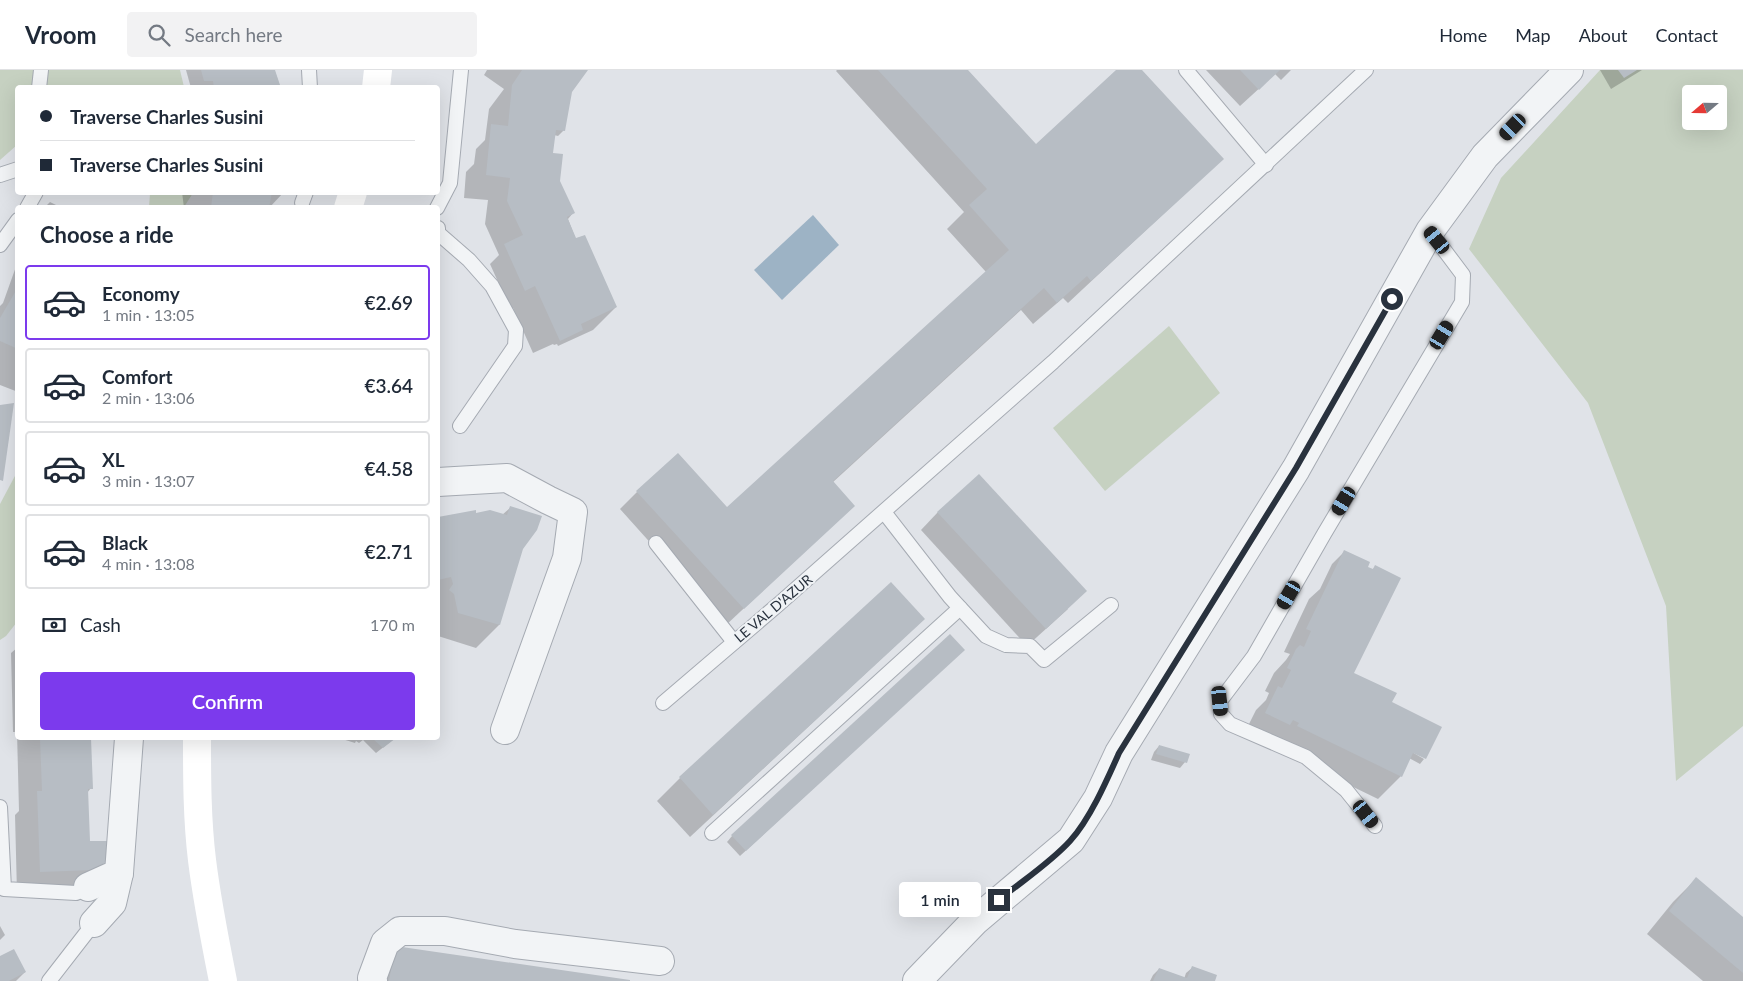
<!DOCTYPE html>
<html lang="en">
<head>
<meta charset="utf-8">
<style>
  :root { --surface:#fff; --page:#f2f2f3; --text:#1f2937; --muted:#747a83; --line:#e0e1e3; --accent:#7c3aed }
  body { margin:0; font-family:Lato,sans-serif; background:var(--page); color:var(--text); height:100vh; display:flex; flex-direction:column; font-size:19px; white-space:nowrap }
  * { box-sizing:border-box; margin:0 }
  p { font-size:16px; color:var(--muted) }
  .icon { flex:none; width:28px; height:28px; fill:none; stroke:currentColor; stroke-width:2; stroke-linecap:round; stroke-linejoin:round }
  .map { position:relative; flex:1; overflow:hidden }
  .panel { position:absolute; left:15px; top:135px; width:425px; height:535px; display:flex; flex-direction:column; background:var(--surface); border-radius:5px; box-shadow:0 5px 20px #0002 }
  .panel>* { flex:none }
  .top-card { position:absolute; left:15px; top:15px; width:425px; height:110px; border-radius:5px; box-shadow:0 5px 20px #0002; display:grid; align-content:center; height:110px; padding:0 25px; background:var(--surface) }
  .needle { width:32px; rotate:250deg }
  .buttons { position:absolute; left:1682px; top:15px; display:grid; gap:10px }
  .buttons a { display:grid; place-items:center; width:45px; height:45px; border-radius:5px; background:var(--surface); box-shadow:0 5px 20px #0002; font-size:25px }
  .end { position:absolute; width:22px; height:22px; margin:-11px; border:6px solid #29323e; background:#fff; box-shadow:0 0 0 2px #fff }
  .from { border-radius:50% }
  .bubble { position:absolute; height:35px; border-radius:5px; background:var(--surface); box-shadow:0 5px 20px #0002; font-size:16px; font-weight:600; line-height:35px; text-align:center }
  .car { position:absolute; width:15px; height:30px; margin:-15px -8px; border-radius:6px; box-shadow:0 0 4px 1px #0007; background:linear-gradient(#222 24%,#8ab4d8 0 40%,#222 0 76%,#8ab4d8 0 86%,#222 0) }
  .top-card b { display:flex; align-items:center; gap:18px; height:48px; font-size:19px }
  .top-card b+b { border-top:1px solid var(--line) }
  .top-card i { width:12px; height:12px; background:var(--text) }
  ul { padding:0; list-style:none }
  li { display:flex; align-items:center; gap:15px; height:75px; margin:0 10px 8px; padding:0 15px; border:2px solid var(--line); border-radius:5px }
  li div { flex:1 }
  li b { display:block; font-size:19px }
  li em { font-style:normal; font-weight:600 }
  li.on { border-color:var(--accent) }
  li>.icon { width:45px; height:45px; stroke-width:1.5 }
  h2 { padding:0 25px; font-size:22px; line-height:60px }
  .pay { display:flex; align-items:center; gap:12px; height:55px; padding:0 25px; font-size:19px }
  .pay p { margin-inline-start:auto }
  .button { display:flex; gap:10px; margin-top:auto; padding:10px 25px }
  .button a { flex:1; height:58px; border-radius:5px; background:var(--accent); color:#fff; font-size:20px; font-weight:600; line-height:58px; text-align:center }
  header { display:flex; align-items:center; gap:30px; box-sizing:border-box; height:70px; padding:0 25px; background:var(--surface); border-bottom:1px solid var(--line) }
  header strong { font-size:24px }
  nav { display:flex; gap:28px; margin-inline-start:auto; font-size:18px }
  .search { width:350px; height:45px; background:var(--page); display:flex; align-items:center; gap:12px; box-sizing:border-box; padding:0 18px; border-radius:5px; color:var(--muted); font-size:19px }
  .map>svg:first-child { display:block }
</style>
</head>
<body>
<header>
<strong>Vroom</strong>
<div class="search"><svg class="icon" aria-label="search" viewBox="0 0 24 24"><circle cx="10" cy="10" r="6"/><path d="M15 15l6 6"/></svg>Search here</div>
<nav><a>Home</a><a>Map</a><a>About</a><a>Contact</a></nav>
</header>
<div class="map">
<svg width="1743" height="911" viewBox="0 0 1743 911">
  <rect width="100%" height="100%" fill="#e0e3e8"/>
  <!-- green -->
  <g fill="#c6d1c1" fill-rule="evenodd">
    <path d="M0 0H180L184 17 18 18 17 49H16L17 75 0 90Z"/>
    <path d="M1600 0H1743V656L1676 711 1666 536 1588 333 1469 179 1501 108ZM1691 24H1719V51H1691Z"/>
    <path d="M150 123 193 122V123L184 137 149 138Z"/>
    <path d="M1169 256 1220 323 1105 421 1053 358Z"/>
    <path d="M17 402V552L6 566 0 570V434Z"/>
  </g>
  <!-- water -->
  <path fill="#9db3c5" d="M813 145 839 175 782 230 754 200Z"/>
  <!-- shadow -->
  <g fill="#0003">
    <path d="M186 0H274L280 18H191Z"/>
    <path d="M487 0H587L571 22 564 60 558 66 554 65 552 84 559 111 573 143 568 149 576 170 616 237 593 260 558 276 557 274 554 275 553 274 533 283 513 238 502 243 493 221 499 214 490 194 499 185 485 154 488 130 464 128 466 102 474 94 476 79 485 70 489 39 504 19 484 5Z"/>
    <path d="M837 0H967L1036 76 1118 0H1141L1222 89 1068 233 1063 228 1033 254 1021 240 832 413 853 436 725 556 620 439 637 422 727 439 986 202 947 159 964 142 836 1Z"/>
    <path d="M1206 0H1291L1281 10 1275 4 1240 36Z"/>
    <path d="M1600 0H1642L1611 19Z"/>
    <path d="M182 122H284L269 138H184Z"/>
    <path d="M50 132 62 138H44Z"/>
    <path d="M18 191V322L0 315V236L3 233Z"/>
    <path d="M510 438 522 478 499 555 476 578 438 566V450L475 445H502Z"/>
    <path d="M938 442 1068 539 1027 576 921 460Z"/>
    <path d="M1344 482 1366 497 1372 500 1375 497 1353 604 1391 632 1412 682 1424 689 1420 694 1409 688 1401 706 1378 729 1275 679 1243 666 1256 640 1266 630 1269 623 1265 621 1274 603 1286 590 1290 584 1284 582 1309 529 1320 519 1332 494Z"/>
    <path d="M891 514 924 549 690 767 657 731 680 708Z"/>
    <path d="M18 577V668H90L91 718 87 723 89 773 106 791 83 814 70 822 17 824 15 745 19 741 17 662H13L11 583Z"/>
    <path d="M957 586 740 786 727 772 732 766Z"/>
    <path d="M339 668H395L376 683 363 670 359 673 356 671 355 673Z"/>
    <path d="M1159 676 1185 692 1180 698 1151 690 1154 682Z"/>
    <path d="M1696 809 1743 849V911H1703L1647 864 1673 832Z"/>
    <path d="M0 856 5 865 0 870Z"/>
    <path d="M395 877 628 911H371Z"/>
    <path d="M0 887 25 902 16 911H0Z"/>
    <path d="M1192 898 1213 911H1150L1153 905 1159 899 1184 909 1186 903Z"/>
  </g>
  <!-- building -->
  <g fill="#b7bdc4">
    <path d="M201 0H275L281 18H214L213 11H204Z"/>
    <path d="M522 0H588L572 22 565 61 556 60 553 83 563 84 560 111 575 143 567 147 576 168 585 165 617 237 581 254 583 260 560 271 535 216 525 221 504 174 523 165 507 131 510 108 486 105 491 54 508 56 512 15Z"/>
    <path d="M878 0H968L1036 74 1116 0H1142L1224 89 1091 211 1087 206 1057 233 1044 218 833 411 855 436 744 539 636 421 678 383 727 437 1009 180 969 135 987 119Z"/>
    <path d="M1240 0H1280L1259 20Z"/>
    <path d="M1618 0H1637L1624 8Z"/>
    <path d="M213 122H272L269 138H211Z"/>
    <path d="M18 217V279L0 271V248Z"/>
    <path d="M14 333 3 411 0 410V335Z"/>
    <path d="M979 404 1087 521 1046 559 937 442Z"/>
    <path d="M510 436 542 446 537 460 523 479 500 555 458 543 454 524 449 520 453 514 451 507 438 510V456H440L438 447 476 440V443L490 440 507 445Z"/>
    <path d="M1344 480 1370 492 1368 497 1373 499 1375 495 1401 508 1354 603 1397 623 1392 632 1442 657 1426 689 1413 683 1402 707 1297 656 1299 653 1293 650 1290 655 1265 643 1278 616 1282 618 1291 600 1287 598 1296 579 1300 575 1304 577 1311 561 1306 559Z"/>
    <path d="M891 512 925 549 713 745 679 707Z"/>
    <path d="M950 564 965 580 746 781 731 765Z"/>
    <path d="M40 668H91L93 719H88L90 771H107V791L94 800 40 802 37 721H42Z"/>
    <path d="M372 668H396L383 678Z"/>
    <path d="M1159 675 1190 684 1187 693 1156 684Z"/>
    <path d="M1696 807 1743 847V903L1669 841Z"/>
    <path d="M395 876 630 910V911H389Z"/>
    <path d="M14 879 26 902 9 911H0V886Z"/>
    <path d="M1192 896 1217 905 1215 911H1153L1159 898 1187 908Z"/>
  </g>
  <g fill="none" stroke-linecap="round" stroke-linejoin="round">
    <defs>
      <g id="lane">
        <path d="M309 0 310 18"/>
        <path d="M1186 0 1266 95"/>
        <path d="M39 18 41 0"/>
        <path d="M0 105 18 99"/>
        <path d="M302 133 306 122"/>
        <path d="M27 138 36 122"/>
        <path d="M437 138 450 113 461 0"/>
        <path d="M438 158V163L469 190 492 216 516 260 515 276 460 356"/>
        <path d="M0 175 18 150"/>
        <path d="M884 442 950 527 986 566 1006 575 1030 576 1044 590 1111 535"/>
        <path d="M656 473 734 572"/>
        <path d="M663 633 780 533 1053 292 1366 0"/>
        <path d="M0 737 4 819 76 823 88 817"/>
        <path d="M1375 756 1346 720 1306 687 1230 654 1221 644 1220 631 1254 586 1324 464 1462 232 1463 205 1430 161"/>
        <path d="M712 763 960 538"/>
        <path d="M49 911 94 853"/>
      </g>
      <g id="street">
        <path d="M438 412 507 408 548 430 573 442 567 488 505 660"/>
        <path d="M88 817 119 803 129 668"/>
        <path d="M94 853 112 833 119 803"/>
        <path d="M373 911 372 908 385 873 400 861H445L515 874 660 891"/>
        <path d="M917 911 975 851 1071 770 1098 728 1119 683 1296 399 1430 161 1485 86 1569 0"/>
      </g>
    </defs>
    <!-- lane casing -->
    <use href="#lane" stroke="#a5aab2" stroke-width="16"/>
    <!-- street casing -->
    <use href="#street" stroke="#a5aab2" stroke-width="30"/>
    <!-- lane -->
    <use href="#lane" stroke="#f2f4f6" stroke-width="14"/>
    <!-- street -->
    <use href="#street" stroke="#f2f4f6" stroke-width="28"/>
    <!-- secondary -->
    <g stroke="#fff" stroke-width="28">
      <path d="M376 18 378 0"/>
      <path d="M348 138 353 122"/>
      <path d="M197 668C197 708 197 749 202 790 207 831 215 871 223 911"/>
    </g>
  </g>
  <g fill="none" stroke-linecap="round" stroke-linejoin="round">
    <!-- route -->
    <path stroke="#29323e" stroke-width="6" d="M999 830C1022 811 1050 793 1070 771 1090 749 1107 710 1119 683L1296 398 1392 229"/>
  </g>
  <g text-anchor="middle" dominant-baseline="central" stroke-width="4" stroke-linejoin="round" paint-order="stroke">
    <!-- street labels -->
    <g font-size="14" fill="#29323e" stroke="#eff2f5">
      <text transform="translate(773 538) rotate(-40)">LE VAL D'AZUR</text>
    </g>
  </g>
</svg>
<div class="buttons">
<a><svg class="needle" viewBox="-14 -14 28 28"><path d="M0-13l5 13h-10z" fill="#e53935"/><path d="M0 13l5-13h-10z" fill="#747a83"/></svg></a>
</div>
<i class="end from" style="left:1392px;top:229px"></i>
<i class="end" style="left:999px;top:830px"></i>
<div class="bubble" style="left:899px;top:812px;width:82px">1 min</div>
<i class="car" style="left:1513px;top:57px;rotate:224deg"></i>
<i class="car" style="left:1437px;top:170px;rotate:321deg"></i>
<i class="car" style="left:1442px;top:265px;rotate:31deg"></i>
<i class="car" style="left:1344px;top:431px;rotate:211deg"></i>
<i class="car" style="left:1289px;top:525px;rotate:210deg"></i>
<i class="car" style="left:1220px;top:631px;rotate:174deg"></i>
<i class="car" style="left:1366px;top:744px;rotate:142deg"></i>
<div class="top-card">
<b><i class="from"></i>Traverse Charles Susini</b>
<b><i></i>Traverse Charles Susini</b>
</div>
<section class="panel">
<h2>Choose a ride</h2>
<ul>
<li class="on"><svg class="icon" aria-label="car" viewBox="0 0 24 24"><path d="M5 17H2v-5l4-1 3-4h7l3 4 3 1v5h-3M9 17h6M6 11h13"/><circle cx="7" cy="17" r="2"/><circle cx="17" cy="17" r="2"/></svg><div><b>Economy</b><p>1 min · 13:05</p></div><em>€2.69</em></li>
<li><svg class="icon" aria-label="car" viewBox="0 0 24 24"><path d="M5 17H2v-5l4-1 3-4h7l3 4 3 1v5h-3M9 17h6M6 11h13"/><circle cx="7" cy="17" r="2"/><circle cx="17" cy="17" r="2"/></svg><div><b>Comfort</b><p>2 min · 13:06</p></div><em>€3.64</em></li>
<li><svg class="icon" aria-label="car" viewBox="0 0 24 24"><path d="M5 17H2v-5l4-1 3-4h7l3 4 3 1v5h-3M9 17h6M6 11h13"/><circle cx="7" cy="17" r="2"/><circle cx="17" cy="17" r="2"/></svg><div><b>XL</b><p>3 min · 13:07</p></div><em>€4.58</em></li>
<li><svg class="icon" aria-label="car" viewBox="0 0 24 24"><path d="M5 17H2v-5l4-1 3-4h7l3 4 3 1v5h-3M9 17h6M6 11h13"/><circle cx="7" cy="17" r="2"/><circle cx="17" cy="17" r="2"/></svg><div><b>Black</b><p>4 min · 13:08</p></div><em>€2.71</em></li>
</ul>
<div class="pay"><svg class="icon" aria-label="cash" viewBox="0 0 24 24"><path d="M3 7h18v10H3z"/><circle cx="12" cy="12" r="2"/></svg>Cash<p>170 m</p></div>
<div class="button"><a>Confirm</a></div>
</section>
</div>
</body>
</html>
